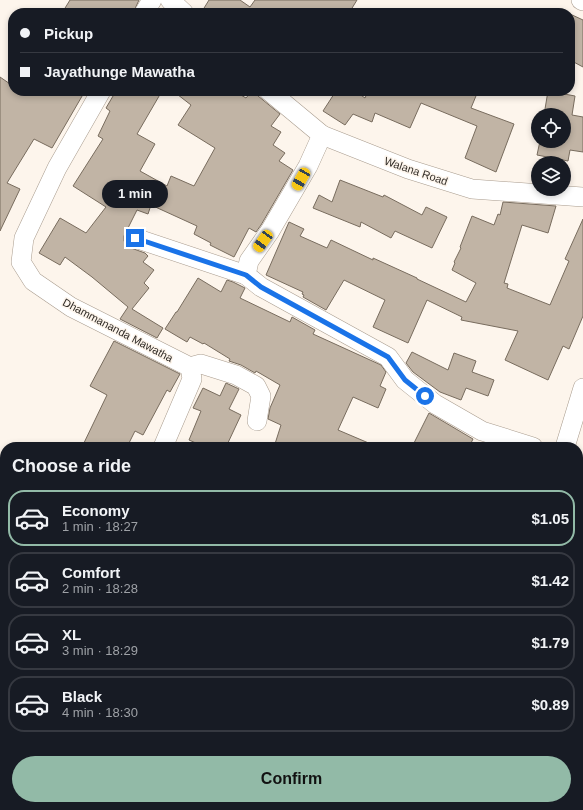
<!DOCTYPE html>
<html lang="en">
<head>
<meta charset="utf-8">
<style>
  :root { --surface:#171b24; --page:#20242c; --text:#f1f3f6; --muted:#9ea1a6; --line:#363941; --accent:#92baa7 }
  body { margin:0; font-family:Helvetica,sans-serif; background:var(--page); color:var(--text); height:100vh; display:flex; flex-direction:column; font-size:15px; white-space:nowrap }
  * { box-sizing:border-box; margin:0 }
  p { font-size:13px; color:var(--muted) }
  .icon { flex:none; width:22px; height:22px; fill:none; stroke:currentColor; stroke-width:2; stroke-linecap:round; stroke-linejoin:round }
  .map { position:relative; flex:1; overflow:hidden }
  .drawer { position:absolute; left:0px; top:442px; width:583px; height:368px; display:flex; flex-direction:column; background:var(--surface); border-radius:16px 16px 0 0; box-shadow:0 2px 6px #0003 }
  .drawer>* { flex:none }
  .banner { position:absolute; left:8px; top:8px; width:567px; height:88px; border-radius:16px; box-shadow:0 2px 6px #0003; display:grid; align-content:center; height:88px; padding:0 12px; background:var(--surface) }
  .fabs { position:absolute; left:531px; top:108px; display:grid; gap:8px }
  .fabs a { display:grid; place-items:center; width:40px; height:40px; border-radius:50%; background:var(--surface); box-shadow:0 2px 6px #0003; font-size:20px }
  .end { position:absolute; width:18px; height:18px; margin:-9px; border:5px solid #1a73e8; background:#fff; box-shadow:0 0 0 2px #fff }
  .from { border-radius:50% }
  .bubble { position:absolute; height:28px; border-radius:14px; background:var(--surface); box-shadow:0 2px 6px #0003; font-size:13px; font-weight:800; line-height:28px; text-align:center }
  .car { position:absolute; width:12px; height:24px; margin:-12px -6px; border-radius:5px; box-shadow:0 0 3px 1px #0007; background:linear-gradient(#f5c518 24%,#345 0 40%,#f5c518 0 76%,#345 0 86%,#f5c518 0) }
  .banner b { display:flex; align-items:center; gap:14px; height:38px; font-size:15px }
  .banner b+b { border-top:1px solid var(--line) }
  .banner i { width:10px; height:10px; background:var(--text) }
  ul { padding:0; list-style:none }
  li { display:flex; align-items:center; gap:12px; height:56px; margin:0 8px 6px; padding:0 4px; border:2px solid var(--line); border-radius:16px }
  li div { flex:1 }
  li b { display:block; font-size:15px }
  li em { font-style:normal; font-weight:800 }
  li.current { border-color:var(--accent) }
  li>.icon { width:36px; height:36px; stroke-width:1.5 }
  h2 { padding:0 12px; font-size:18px; line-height:48px }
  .button { display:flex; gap:8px; margin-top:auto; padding:8px 12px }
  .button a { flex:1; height:46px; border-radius:24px; background:var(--accent); color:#111; font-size:16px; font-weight:800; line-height:46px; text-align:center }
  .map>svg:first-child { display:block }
</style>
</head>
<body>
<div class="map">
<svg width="583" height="810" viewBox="0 0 583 810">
  <defs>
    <pattern id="forest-firs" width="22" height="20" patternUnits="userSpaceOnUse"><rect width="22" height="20" fill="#aedcbe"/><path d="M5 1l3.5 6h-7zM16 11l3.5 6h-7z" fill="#96bda3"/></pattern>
  </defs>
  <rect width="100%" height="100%" fill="#fdf5ec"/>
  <!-- forest -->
  <g fill="url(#forest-firs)">
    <path d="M0 547 5 549V583L0 594Z"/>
    <path d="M0 660 5 663V695L0 706Z"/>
  </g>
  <!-- building -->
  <g fill="#c1b4a5" stroke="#786c5e">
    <path d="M70 0H139L133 13H62Z"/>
    <path d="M209 0H240L250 7 255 0H357L349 13H201Z"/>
    <path d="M570 14 583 20V67L570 60Z"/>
    <path d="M0 77 13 86V91H85L52 148 34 139 7 183 20 189 0 231Z"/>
    <path d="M116 91H162L137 134 155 144 140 171 167 186 171 176 194 186 215 148 178 125 191 105 173 91H234L246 98 252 91 280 114 271 126 281 132 273 145 285 153 279 161 293 170 261 225 256 232 249 228 234 257 210 245 211 243 194 234 197 226 151 205 148 214 137 210 124 236V241L127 245 131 248 145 253 148 256 143 262 154 270 144 283 149 288 132 309 163 328 157 338 120 319 128 307 92 277 65 257 60 265 39 253 60 218 86 233 106 207 73 186 103 139 98 136 110 111 106 108Z"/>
    <path d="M336 91H355L365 98 368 91H478L471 108 514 124 496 172 465 158 477 126 421 103 410 128 375 113 372 122 353 114 345 125 323 111Z"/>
    <path d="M548 91 575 96 572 115 583 117V152L570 150 568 161 537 155 540 141H564V115H544Z"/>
    <path d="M340 180 383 197 384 195 422 215 426 207 447 217 432 248 395 231 391 238 361 222 360 227 313 208 319 195 332 202Z"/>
    <path d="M503 202 556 206 548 233 522 225 504 283 508 284 507 288 550 305 569 261 565 259 583 219V316L569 349 563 346 548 380 505 360 518 331 461 320 462 317 427 300 408 343 373 327 385 300 344 280 326 310 303 297 304 295 302 294 303 292 266 275 289 222 304 229 300 236 327 248 331 240 373 260V258L417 278V279L466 302 476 283 452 270 455 263 454 262 461 248 460 247 472 216 494 225 498 214 500 215Z"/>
    <path d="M198 278 221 292 227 280 233 282 245 288 240 298 290 322 292 317 315 330 313 334 381 365 386 372 380 386 386 389 378 408 353 397 338 430 378 447H274L281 425 268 419 270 408 280 385 256 371 255 373 241 365 229 361 230 359 204 343 203 344 190 337 187 342 165 329 176 312H177Z"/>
    <path d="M114 341 180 374 170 392 167 390 143 435 135 431 127 447H82L107 395 90 386Z"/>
    <path d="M412 352 448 370 454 353 476 361 472 372 494 380 488 396 466 388 461 400 440 392 413 372 406 363Z"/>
    <path d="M226 383 239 389 229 409 241 415 226 447H205L189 440 201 411 193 408 203 388 220 396Z"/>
    <path d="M429 413 473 439 469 447H412Z"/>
  </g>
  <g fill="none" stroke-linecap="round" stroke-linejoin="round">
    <defs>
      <g id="street">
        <path d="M170 0 184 13"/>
        <path d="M581 0 583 1"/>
        <path d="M144 13 152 0"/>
        <path d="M101 91 57 168 24 238 21 262 33 281 71 307 190 367 192 379 163 447"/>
        <path d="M269 91 322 135 408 169 472 189 583 197"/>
        <path d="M322 135 308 166 270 231 249 261 246 275 261 287 388 357 405 380 435 404 482 431 533 447"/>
        <path d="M135 238 246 275"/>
        <path d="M190 367 201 364 236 375 256 386 261 396 257 421"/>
        <path d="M565 447 583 388"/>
        <path d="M0 535 5 537"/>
        <path d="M440 810 443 805"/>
      </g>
    </defs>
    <!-- street casing -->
    <use href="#street" stroke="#a99c8e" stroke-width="20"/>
    <!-- street -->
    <use href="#street" stroke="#fff" stroke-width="19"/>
  </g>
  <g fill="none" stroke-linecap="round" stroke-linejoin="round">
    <!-- route -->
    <path stroke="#1a73e8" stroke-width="5" d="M135 238 246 275 261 287 388 357 405 380 425 396"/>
  </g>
  <g text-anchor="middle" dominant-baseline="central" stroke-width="3" stroke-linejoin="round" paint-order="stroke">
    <!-- street labels -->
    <g font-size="11" fill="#2f2a25" stroke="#fdf5ec">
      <text transform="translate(416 171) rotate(19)">Walana Road</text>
      <text transform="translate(118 330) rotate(28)">Dhammananda Mawatha</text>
    </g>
  </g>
</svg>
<div class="fabs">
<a><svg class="icon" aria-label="locate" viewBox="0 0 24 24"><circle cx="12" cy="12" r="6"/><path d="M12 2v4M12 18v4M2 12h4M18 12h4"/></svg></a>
<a><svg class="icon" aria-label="layers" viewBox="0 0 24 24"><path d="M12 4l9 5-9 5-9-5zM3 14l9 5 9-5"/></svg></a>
</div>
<i class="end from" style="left:425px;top:396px"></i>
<i class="end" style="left:135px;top:238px"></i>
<div class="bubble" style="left:102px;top:180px;width:66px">1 min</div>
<i class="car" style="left:301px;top:179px;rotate:210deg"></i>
<i class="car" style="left:263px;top:241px;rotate:216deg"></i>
<div class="banner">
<b><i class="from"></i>Pickup</b>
<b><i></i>Jayathunge Mawatha</b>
</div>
<section class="drawer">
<h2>Choose a ride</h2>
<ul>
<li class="current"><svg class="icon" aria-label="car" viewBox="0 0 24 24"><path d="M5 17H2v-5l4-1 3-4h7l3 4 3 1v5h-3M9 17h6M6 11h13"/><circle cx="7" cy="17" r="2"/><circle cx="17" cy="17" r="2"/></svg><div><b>Economy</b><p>1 min · 18:27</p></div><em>$1.05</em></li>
<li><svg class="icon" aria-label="car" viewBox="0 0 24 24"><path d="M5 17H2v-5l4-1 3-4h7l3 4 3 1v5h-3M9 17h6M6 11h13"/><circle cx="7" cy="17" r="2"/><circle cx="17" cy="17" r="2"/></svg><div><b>Comfort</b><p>2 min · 18:28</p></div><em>$1.42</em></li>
<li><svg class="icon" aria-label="car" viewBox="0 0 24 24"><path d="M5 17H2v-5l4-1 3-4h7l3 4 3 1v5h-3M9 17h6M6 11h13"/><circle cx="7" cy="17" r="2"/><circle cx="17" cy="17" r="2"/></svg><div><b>XL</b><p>3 min · 18:29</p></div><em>$1.79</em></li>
<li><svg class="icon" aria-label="car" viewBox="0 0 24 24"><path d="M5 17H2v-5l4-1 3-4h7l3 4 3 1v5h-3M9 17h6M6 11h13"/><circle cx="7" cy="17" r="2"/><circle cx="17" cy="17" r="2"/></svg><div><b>Black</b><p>4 min · 18:30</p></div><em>$0.89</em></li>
</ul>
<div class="button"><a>Confirm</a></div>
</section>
</div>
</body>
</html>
